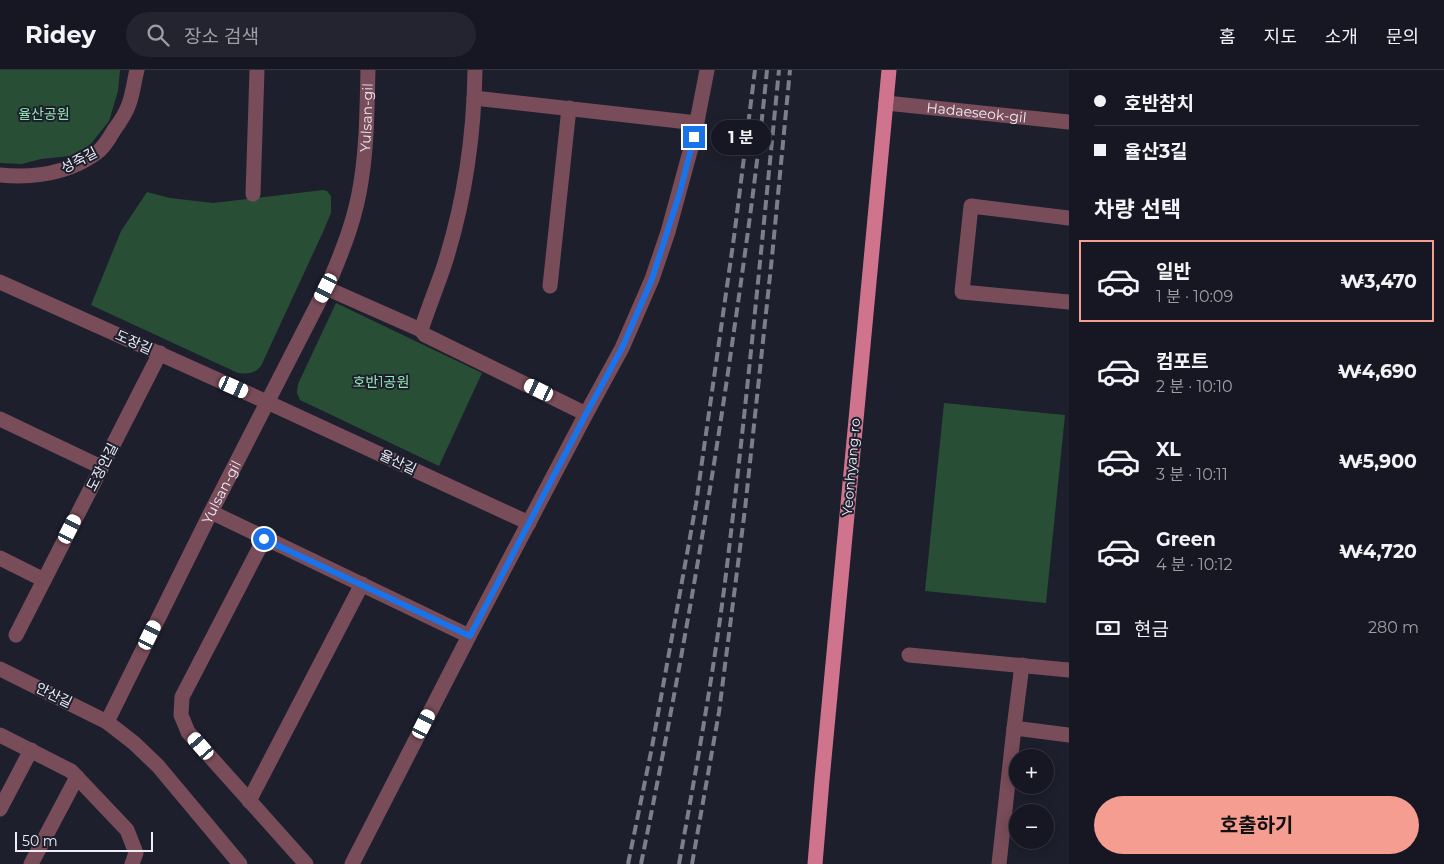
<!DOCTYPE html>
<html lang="ko">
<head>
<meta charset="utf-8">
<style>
  :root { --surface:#161722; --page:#23242f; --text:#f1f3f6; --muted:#9e9fa5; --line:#353640; --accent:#f59d90 }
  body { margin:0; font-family:Montserrat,"Noto Sans KR",sans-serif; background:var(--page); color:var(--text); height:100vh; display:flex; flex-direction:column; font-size:19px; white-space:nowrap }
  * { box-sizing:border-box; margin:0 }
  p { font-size:16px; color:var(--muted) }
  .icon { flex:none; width:28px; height:28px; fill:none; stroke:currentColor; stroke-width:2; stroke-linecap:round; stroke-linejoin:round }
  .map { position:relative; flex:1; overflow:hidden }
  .sheet { display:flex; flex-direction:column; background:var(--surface); width:375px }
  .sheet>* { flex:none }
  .hud { display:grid; align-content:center; height:110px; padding:0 25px; background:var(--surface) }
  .buttons { position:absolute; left:1009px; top:679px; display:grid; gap:10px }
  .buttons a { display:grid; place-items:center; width:45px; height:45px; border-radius:50%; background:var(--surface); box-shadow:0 2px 12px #0003,0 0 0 1px var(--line); font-size:25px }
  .scale { position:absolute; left:15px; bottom:12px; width:138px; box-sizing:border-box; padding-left:5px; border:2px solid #ecedf7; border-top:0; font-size:14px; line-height:18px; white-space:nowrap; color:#ecedf7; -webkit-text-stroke:4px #1d1f2d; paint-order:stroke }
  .end { position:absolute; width:22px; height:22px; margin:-11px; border:6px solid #1a73e8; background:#fff; box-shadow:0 0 0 2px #fff }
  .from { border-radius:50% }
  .bubble { position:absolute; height:35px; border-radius:18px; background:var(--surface); box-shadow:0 2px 12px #0003,0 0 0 1px var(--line); font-size:16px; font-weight:700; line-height:35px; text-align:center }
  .car { position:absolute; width:15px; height:30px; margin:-15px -8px; border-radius:6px; box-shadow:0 0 4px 1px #0007; background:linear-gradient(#fff 24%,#345 0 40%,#fff 0 76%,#345 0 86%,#fff 0) }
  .hud b { display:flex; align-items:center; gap:18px; height:48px; font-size:19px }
  .hud b+b { border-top:1px solid var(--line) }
  .hud i { width:12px; height:12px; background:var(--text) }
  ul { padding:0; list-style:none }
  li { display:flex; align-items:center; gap:15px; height:82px; margin:0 10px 8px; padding:0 15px; border:2px solid transparent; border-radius:0px }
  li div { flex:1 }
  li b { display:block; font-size:19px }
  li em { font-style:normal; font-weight:700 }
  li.on { border-color:var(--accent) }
  li>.icon { width:45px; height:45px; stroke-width:1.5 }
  h2 { padding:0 25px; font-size:22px; line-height:60px }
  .pay { display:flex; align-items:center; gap:12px; height:55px; padding:0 25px; font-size:19px }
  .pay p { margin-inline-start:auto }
  .button { display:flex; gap:10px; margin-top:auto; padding:10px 25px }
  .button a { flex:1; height:58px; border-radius:30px; background:var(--accent); color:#111; font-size:20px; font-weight:700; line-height:58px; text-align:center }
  header { display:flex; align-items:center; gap:30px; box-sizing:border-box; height:70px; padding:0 25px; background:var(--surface); border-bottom:1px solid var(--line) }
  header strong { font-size:24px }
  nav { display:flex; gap:28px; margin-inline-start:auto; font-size:18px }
  .search { width:350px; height:45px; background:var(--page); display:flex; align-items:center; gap:12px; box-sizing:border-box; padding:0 18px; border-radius:28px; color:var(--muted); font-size:19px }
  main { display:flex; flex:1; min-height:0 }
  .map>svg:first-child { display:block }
</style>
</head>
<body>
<header>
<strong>Ridey</strong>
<div class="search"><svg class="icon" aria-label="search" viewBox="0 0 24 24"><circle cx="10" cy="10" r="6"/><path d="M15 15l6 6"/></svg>장소 검색</div>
<nav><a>홈</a><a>지도</a><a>소개</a><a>문의</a></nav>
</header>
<main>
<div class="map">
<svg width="1069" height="794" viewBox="0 0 1069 794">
  <rect width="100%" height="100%" fill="#1d1f2d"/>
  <!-- green -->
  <g fill="#284e36">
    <path d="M0 0H120L118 21 109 51 90 75 70 86 41 89 22 94 0 93Z"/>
    <path d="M323 120 327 121 331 126V143L323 162 261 296C254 304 248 304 238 303L91 235 121 161 147 122 170 128 213 133Z"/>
    <path d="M336 233 482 303 439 396 300 330 297 323 298 314Z"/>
    <path d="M944 333 1065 345 1046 533 925 521Z"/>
  </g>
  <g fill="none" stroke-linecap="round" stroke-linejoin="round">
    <!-- minor -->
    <g stroke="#784c58" stroke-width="15">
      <path d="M475 0C474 67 464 135 443 199 436 219 428 239 421 260L425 265 586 344"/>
      <path d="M474 28 697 53"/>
      <path id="s1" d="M886 33 1069 52"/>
      <path d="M0 105C33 108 67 104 95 84 103 79 109 69 114 60 120 52 126 43 129 34 133 23 134 11 137 0"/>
      <path d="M253 124 257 0"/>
      <path d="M1069 148 971 136 962 222 1069 232"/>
      <path d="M0 212 267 332 529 453"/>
      <path d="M550 216 569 38"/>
      <path d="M326 218 421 260"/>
      <path d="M0 349 101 397"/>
      <path d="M211 442 469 566"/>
      <path d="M264 469 182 627 181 645 188 662 306 794"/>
      <path d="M0 488 44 510"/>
      <path d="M16 565 160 283"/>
      <path d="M909 585 1069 600"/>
      <path d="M0 599 107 652"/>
      <path d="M1014 658 1069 665"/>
      <path d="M0 665 71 701 127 760 136 783 132 794"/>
      <path d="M249 731 362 514"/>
      <path d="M0 739 31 680"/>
      <path d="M31 794 77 707"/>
      <path id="s2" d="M240 794 158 696 134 673 107 652 211 442 331 208C344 177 356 146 361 112 367 75 367 37 368 0"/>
      <path d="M352 794 469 566 586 344 622 278 652 209 668 162 694 67 707 0"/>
      <path d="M999 794 1014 658 1022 595"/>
    </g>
    <!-- major -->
    <path stroke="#d0748e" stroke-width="15" d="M815 794 822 710 889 0"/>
    <!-- rail -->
    <g stroke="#7c7e8a" stroke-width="4" stroke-dasharray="10 5" stroke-linecap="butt">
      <path d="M628 794 652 677 696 434 734 167 755 0"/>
      <path d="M641 794C674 633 703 471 727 309 742 206 757 103 767 0"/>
      <path d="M679 794C696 700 713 606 725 512 746 342 762 171 779 0"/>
      <path d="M692 794 719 642 745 439 772 187 790 0"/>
    </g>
  </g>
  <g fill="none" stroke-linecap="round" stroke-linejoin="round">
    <!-- route -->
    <path stroke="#1a73e8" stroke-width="6" d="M264 469 470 566 586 344 622 278 652 209 680 122 694 67"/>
  </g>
  <g text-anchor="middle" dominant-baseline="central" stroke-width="4" stroke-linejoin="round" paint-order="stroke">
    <!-- street labels -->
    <g font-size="14" fill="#ecedf7" stroke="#1d1f2d">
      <text stroke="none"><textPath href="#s1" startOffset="91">Hadaeseok-gil</textPath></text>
      <text stroke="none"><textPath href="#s2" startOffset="858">Yulsan-gil</textPath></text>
      <text transform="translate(79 90) rotate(-28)">성죽길</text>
      <text transform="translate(134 272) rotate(24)">도장길</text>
      <text transform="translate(398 392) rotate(25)">율산길</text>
      <text transform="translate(102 397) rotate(-63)">도장안길</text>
      <text transform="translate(851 397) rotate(-85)">Yeonhyang-ro</text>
      <text stroke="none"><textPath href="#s2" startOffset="452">Yulsan-gil</textPath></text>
      <text transform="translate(54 625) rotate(26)">안산길</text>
    </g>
    <!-- park labels -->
    <g font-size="14" fill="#93e4af" stroke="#1d1f2d">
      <text x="44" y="44">율산공원</text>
      <text x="381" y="312">호반1공원</text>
    </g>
  </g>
</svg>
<div class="buttons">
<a>+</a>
<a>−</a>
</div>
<div class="scale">50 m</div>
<i class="end from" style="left:264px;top:469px"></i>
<i class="end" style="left:694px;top:67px"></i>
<div class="bubble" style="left:711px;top:50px;width:60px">1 분</div>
<i class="car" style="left:326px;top:218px;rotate:207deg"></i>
<i class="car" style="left:234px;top:317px;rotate:114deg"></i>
<i class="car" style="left:539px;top:320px;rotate:296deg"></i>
<i class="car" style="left:70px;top:459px;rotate:27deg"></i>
<i class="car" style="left:150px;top:565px;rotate:26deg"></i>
<i class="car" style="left:424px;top:654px;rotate:27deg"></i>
<i class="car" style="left:201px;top:676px;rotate:319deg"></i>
</div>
<section class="sheet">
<div class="hud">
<b><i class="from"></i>호반참치</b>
<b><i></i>율산3길</b>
</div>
<h2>차량 선택</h2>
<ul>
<li class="on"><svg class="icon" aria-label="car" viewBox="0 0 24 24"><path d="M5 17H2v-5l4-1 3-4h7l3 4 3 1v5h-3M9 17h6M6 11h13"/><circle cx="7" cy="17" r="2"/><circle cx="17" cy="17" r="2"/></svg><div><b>일반</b><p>1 분 · 10:09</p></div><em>₩3,470</em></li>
<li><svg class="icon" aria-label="car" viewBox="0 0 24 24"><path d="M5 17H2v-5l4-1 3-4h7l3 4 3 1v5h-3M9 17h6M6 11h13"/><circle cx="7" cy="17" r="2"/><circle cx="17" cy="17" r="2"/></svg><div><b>컴포트</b><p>2 분 · 10:10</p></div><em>₩4,690</em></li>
<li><svg class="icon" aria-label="car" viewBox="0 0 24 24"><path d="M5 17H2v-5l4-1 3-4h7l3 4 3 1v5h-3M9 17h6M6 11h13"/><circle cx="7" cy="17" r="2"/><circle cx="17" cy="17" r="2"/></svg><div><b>XL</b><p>3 분 · 10:11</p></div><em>₩5,900</em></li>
<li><svg class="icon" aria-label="car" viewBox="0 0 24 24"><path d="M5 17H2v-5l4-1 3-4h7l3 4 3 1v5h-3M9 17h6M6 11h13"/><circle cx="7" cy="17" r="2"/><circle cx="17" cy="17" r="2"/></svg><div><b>Green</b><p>4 분 · 10:12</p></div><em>₩4,720</em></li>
</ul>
<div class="pay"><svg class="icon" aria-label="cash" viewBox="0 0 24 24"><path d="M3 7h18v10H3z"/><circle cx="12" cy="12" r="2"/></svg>현금<p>280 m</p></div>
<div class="button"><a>호출하기</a></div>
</section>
</main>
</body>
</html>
